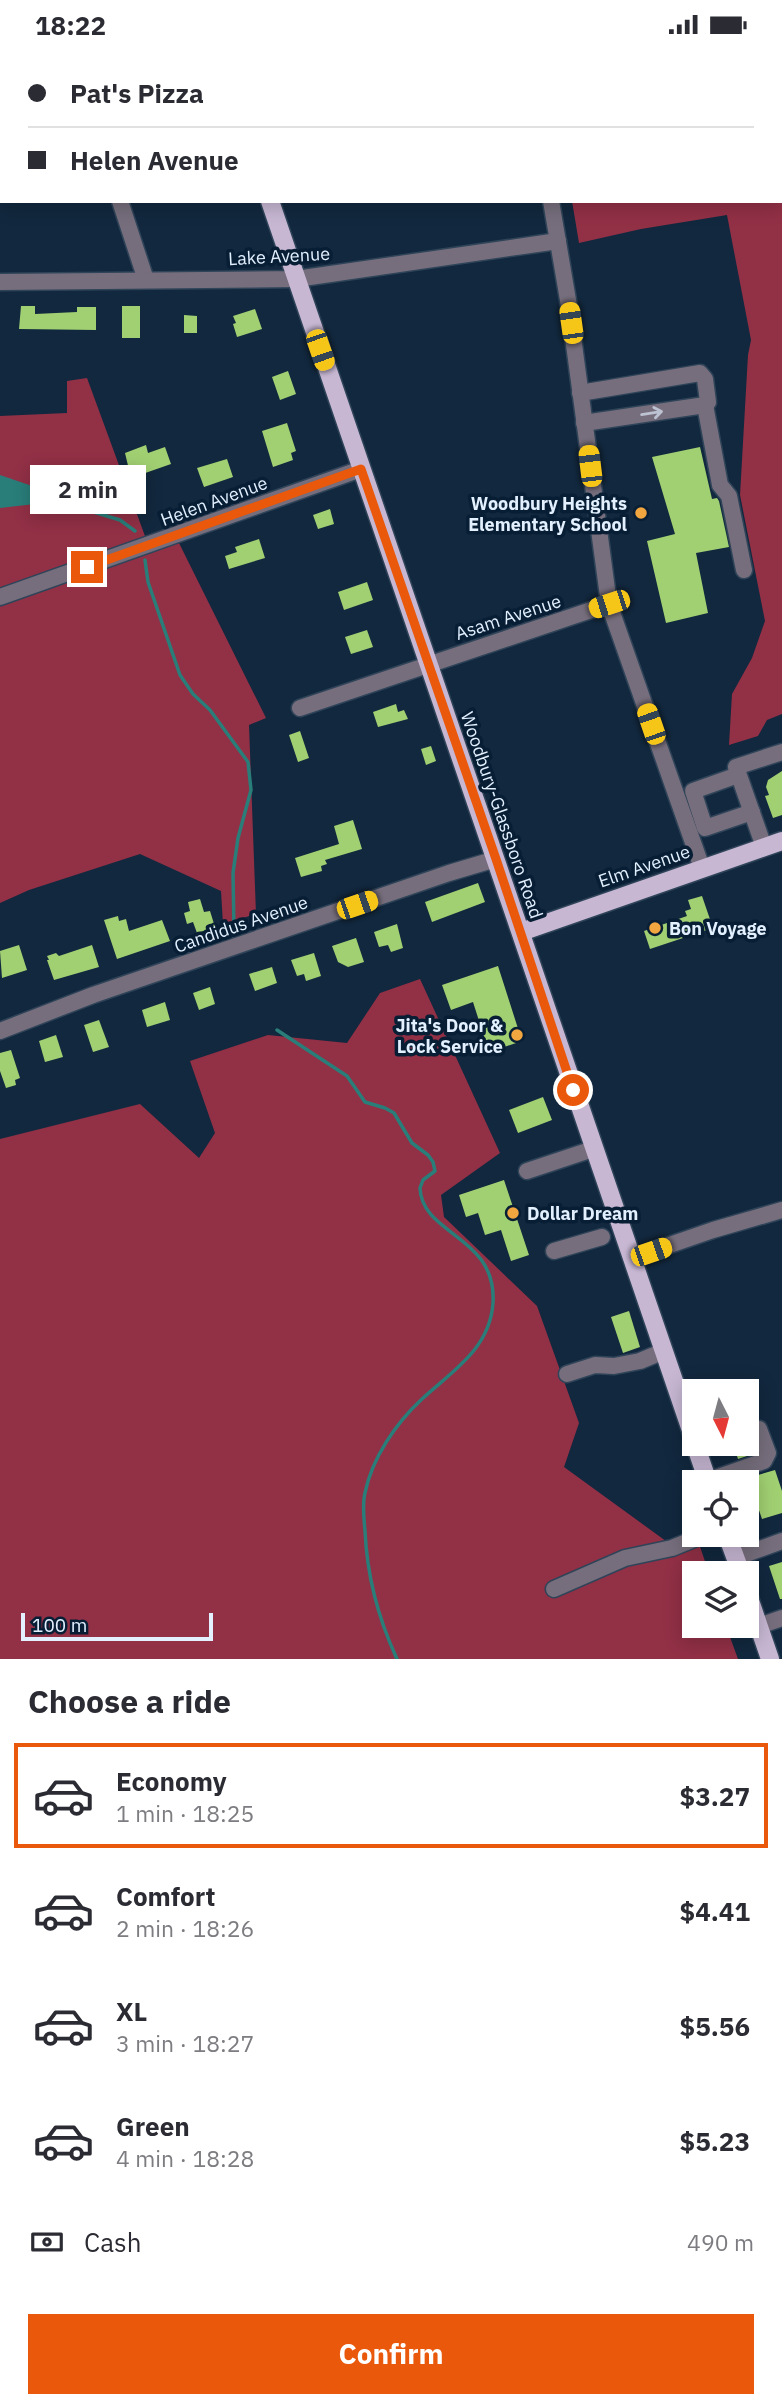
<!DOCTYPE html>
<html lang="en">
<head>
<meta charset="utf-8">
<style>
  :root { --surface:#fff; --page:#f7f7f7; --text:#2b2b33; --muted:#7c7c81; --line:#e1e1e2; --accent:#ea580c }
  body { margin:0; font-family:"IBM Plex Sans",sans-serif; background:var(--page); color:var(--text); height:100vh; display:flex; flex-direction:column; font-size:26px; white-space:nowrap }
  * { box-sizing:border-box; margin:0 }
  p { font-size:23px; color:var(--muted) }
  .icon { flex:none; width:38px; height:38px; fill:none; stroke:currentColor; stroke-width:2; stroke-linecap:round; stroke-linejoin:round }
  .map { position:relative; height:1610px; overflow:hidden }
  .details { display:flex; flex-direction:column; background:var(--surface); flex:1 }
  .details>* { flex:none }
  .banner { position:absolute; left:0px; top:0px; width:782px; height:154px; box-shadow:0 4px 18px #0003; display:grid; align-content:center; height:154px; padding:0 28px; background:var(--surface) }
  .needle { width:46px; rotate:174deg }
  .tools { position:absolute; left:682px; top:1330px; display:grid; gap:14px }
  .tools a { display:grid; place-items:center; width:77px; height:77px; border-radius:0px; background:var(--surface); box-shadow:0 4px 18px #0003; font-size:35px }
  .scale { position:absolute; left:21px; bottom:18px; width:192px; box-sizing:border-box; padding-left:7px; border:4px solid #e2f0ff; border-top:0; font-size:19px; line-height:24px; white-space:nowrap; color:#e2f0ff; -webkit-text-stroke:5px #081e34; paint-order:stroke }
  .end { position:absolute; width:32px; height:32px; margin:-16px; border:9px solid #ea580c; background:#fff; box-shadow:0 0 0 4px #fff }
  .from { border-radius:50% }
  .bubble { position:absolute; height:49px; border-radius:0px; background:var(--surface); box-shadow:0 4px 18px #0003; font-size:23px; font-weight:700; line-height:49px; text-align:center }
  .car { position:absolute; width:21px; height:42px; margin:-21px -10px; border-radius:9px; box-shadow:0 0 5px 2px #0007; background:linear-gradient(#f5c518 24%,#345 0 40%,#f5c518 0 76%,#345 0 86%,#f5c518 0) }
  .banner b { display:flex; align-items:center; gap:24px; height:66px; font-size:26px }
  .banner b+b { border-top:2px solid var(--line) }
  .banner i { width:18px; height:18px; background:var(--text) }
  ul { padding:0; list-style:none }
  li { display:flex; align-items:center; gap:21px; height:105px; margin:0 14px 10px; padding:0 14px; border:4px solid transparent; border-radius:0px }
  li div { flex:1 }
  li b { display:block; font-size:26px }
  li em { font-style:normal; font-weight:700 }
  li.active { border-color:var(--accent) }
  li>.icon { width:63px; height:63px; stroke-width:1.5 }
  h2 { padding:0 28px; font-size:32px; line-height:84px }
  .pay { display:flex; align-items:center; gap:18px; height:77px; padding:0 28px; font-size:26px }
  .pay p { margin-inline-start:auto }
  .action { display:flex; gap:14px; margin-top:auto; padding:14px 28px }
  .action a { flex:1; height:80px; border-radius:0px; background:var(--accent); color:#fff; font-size:28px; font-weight:700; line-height:80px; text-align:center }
  .status { display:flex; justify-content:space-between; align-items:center; height:49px; padding:0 35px; background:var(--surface); direction:ltr }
  .status svg { height:19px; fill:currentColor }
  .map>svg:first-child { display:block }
</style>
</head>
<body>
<div class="status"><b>18:22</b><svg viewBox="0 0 49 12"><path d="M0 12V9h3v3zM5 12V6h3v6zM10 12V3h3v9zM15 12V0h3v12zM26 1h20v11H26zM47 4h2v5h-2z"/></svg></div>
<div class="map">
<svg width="782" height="1610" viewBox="0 0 782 1610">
  <rect width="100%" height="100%" fill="#12283e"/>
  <!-- forest -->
  <g fill="#923046">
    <path d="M546 0H782V665L767 671 758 687 729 696 732 645 752 609 765 572 740 446 748 306 751 291 727 166 641 180 579 194 572 152H780V2Z"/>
    <path d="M87 329 149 498 177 490 266 669 249 676 256 865 223 875 221 842 140 805 29 841 0 854V367L67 364V332Z"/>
    <path d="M420 930 500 1104 441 1146 444 1168 537 1257 579 1374 564 1418 670 1495 696 1486 709 1524H695V1577H726L738 1610H0V1090L140 1055 199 1109 215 1084 190 1012 268 986 347 994 380 944Z"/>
  </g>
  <!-- water -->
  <path fill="#297e7a" d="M0 426 41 440 49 446V449L44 454 0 459Z"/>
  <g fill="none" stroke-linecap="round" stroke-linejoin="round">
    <!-- stream -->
    <g stroke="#297e7a" stroke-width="3.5">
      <path d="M47 449 120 471 135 482"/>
      <path d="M145 511 148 533 180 626 193 645 210 661 248 713 251 741 238 789 233 824 234 881"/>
      <path d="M277 981 347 1027 365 1053 385 1059 394 1064 412 1094 428 1106 433 1113 435 1122 423 1131 420 1139C422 1187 497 1186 493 1254 490 1300 452 1322 422 1350 396 1374 372 1409 365 1444 362 1456 364 1470 365 1482 367 1527 378 1569 397 1610"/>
    </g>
  </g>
  <!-- building -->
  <g fill="#a1d072">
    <path d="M21 257H35V265L77 263V258H96V281L19 280Z"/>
    <rect x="122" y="257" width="18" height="32"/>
    <path d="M255 260 262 280 237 288 233 275 236 274 233 267Z"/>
    <path d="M184 266 197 267V284H184Z"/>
    <path d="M288 322 296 345 280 351 272 328Z"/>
    <path d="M287 374 296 402 291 404 293 411 273 418 262 382Z"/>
    <path d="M146 396 148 404 165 398 171 415 131 429 125 404Z"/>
    <path d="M700 398 712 450 717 449 719 452 729 498 696 504 708 564 666 574 647 492 675 485 652 408Z"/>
    <path d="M227 410 233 428 204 438 197 419Z"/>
    <path d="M330 460 334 475 318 480 313 466Z"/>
    <path d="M259 490 265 509 229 520 225 507 237 503 235 498Z"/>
    <path d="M367 533 373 551 344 561 338 543Z"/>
    <path d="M367 581 373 598 351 605 345 588Z"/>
    <path d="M396 655 398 663 404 661 408 670 378 678 373 663Z"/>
    <path d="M300 682 309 709 298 713 289 686Z"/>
    <path d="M431 697 436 712 426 716 421 700Z"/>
    <path d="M782 722V766L773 769 765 747 769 746 766 738 768 731Z"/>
    <path d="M353 771 362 800 325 811 327 815 321 817 322 822 301 828 295 809 339 795 334 777Z"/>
    <path d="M478 834 485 853 432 873 425 853Z"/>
    <path d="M702 847 713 879 650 900 644 882 687 867 685 862 691 860 688 851Z"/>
    <path d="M200 850 204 863 210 862 215 878 197 884 193 873 187 875 184 864 190 862 188 853Z"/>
    <path d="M118 867 119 872 126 870 129 882 162 871 170 892 117 910 104 871Z"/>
    <path d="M397 875 403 899 391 903 388 896 379 898 374 883Z"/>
    <path d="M356 889 364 913 348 918 338 913 332 897Z"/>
    <path d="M19 896 27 921 2 929 0 902Z"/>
    <path d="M92 896 99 918 54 931 47 911H49L47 907 56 904 59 907Z"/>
    <path d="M314 904 321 927 306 932 304 925 297 927 291 911Z"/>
    <path d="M498 917 522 992 489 1003 473 953 451 961 442 936Z"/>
    <path d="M272 918 277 934 255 942 249 925Z"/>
    <path d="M210 938 215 955 199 961 193 944Z"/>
    <path d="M165 953 170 971 147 978 142 961Z"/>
    <path d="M99 971 109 998 93 1003 84 976Z"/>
    <path d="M56 986 63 1008 45 1013 39 992Z"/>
    <path d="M11 1001 20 1029 15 1031 16 1036 6 1039 0 1022V1004Z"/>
    <path d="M543 1048 552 1071 518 1084 509 1061Z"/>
    <path d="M504 1131 529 1206 511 1212 501 1181 485 1186 478 1164 466 1168 459 1146Z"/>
    <path d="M629 1262 640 1298 623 1304 611 1268Z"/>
    <path d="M733 1395H753L756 1404 738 1410Z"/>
    <path d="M775 1421 782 1442V1464L762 1470 748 1429Z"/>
    <path d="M782 1513V1550H780L769 1517Z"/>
  </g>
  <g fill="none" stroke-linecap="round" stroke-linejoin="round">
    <defs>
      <g id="minor">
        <path d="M69 0 70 2"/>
        <path d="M525 0 526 2"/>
        <path d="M459 2 464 0"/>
        <path d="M120 152 146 231"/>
        <path d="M551 152 568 251 609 555 702 819"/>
        <path d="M0 233 296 230 558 192"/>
        <path d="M580 344 700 324 705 330 708 353 705 356 584 374"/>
        <path d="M705 356 720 436 729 447 744 521"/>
        <path d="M0 548 361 420"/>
        <path d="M300 659 609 555"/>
        <path d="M738 726 693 742 705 779 752 763"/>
        <path d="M764 798 736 718 782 703"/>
        <path d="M0 982 93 946 449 824 496 810"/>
        <path d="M527 1122 593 1100"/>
        <path d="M554 1202 602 1188"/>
        <path d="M632 1209 713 1181 782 1161"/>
        <path d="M567 1325 595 1316 614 1317 640 1312 664 1302"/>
        <path d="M707 1432 764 1412 768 1404 759 1380 747 1381"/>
        <path d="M735 1509 782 1492"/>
        <path d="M554 1540 625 1509 672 1499 704 1486"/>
        <path d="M759 1577 782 1569"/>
      </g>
      <g id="major">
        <path d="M218 0 219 2"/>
        <path d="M270 152 695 1393"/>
        <path d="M521 883 782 792"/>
        <path d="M695 1395 708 1433"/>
        <path d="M727 1486 741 1524"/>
        <path d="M747 1543 770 1610"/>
      </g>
    </defs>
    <!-- minor casing -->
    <use href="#minor" stroke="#2f4459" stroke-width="19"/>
    <!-- major casing -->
    <use href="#major" stroke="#2f4459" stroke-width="21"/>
    <!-- minor -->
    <use href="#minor" stroke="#766e7c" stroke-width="16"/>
    <!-- major -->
    <use href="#major" stroke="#c7b7d3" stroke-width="18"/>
  </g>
  <!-- one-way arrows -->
  <defs><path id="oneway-shaft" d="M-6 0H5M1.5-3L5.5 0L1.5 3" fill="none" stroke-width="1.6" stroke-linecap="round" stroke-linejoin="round" transform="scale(1.75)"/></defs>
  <use stroke="#bcc2d1" href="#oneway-shaft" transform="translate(652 364) rotate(-9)"/>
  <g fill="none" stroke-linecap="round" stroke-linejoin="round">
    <!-- route -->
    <path stroke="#ea580c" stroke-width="9" d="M87 518 361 420 496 810 573 1041"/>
  </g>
  <!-- markers -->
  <g fill="#f1a640" stroke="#081e34" stroke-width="2.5">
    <circle cx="641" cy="464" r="7"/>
    <circle cx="655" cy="879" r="7"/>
    <circle cx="517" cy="986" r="7"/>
    <circle cx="513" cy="1164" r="7"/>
  </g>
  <g text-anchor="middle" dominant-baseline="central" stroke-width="7" stroke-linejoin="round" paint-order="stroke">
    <!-- street labels -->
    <g font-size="18" fill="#e2f0ff" stroke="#081e34">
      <text transform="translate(279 207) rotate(-3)">Lake Avenue</text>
      <text transform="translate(214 452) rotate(-20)">Helen Avenue</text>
      <text transform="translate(508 568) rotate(-18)">Asam Avenue</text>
      <text transform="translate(502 766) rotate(71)">Woodbury-Glassboro Road</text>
      <text transform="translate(644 817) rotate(-19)">Elm Avenue</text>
      <text transform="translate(241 875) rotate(-19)">Candidus Avenue</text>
    </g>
    <!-- poi labels -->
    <g font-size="18" font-weight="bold" fill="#e2f0ff" stroke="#081e34" text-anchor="end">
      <text x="627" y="454">Woodbury Heights<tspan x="627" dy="21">Elementary School</tspan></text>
      <text x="669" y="879" text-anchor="start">Bon Voyage</text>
      <text x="503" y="976">Jita's Door &amp;<tspan x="503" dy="21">Lock Service</tspan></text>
      <text x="527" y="1164" text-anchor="start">Dollar Dream</text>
    </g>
  </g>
</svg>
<div class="tools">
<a><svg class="needle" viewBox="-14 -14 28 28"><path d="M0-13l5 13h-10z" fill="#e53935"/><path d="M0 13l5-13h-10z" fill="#7c7c81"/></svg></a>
<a><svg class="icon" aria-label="locate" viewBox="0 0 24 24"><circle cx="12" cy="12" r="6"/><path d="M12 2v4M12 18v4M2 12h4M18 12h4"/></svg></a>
<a><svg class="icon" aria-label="layers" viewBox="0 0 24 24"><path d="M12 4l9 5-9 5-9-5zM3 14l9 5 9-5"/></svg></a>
</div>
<div class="scale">100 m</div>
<i class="end from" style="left:573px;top:1041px"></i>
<i class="end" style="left:87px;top:518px"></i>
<div class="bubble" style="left:30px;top:416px;width:116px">2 min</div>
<i class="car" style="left:571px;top:274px;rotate:352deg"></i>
<i class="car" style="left:320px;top:301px;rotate:161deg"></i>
<i class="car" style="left:590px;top:417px;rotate:353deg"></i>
<i class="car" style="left:609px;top:555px;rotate:252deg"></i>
<i class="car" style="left:651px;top:675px;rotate:341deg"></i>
<i class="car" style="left:357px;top:856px;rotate:71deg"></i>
<i class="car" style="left:651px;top:1203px;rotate:71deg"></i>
<div class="banner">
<b><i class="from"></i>Pat's Pizza</b>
<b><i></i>Helen Avenue</b>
</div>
</div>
<section class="details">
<h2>Choose a ride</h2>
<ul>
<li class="active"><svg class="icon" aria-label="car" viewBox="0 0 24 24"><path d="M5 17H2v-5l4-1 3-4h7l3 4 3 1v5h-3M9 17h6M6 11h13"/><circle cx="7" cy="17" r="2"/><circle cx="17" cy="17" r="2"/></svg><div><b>Economy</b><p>1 min · 18:25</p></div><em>$3.27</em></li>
<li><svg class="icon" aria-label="car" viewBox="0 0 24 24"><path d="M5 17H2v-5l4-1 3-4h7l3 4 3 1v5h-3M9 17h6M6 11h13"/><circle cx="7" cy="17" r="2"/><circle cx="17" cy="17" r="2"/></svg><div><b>Comfort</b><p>2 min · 18:26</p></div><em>$4.41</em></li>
<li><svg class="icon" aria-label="car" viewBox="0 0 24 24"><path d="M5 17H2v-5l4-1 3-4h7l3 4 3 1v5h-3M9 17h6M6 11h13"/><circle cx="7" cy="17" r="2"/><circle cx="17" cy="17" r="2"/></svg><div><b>XL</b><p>3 min · 18:27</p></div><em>$5.56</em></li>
<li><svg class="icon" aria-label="car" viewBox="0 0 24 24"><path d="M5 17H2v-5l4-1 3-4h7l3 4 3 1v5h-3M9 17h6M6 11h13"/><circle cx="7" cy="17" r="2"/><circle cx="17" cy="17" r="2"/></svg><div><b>Green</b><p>4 min · 18:28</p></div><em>$5.23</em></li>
</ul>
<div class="pay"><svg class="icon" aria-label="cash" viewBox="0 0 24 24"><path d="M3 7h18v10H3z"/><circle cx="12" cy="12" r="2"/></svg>Cash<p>490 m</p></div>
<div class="action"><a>Confirm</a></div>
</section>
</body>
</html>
